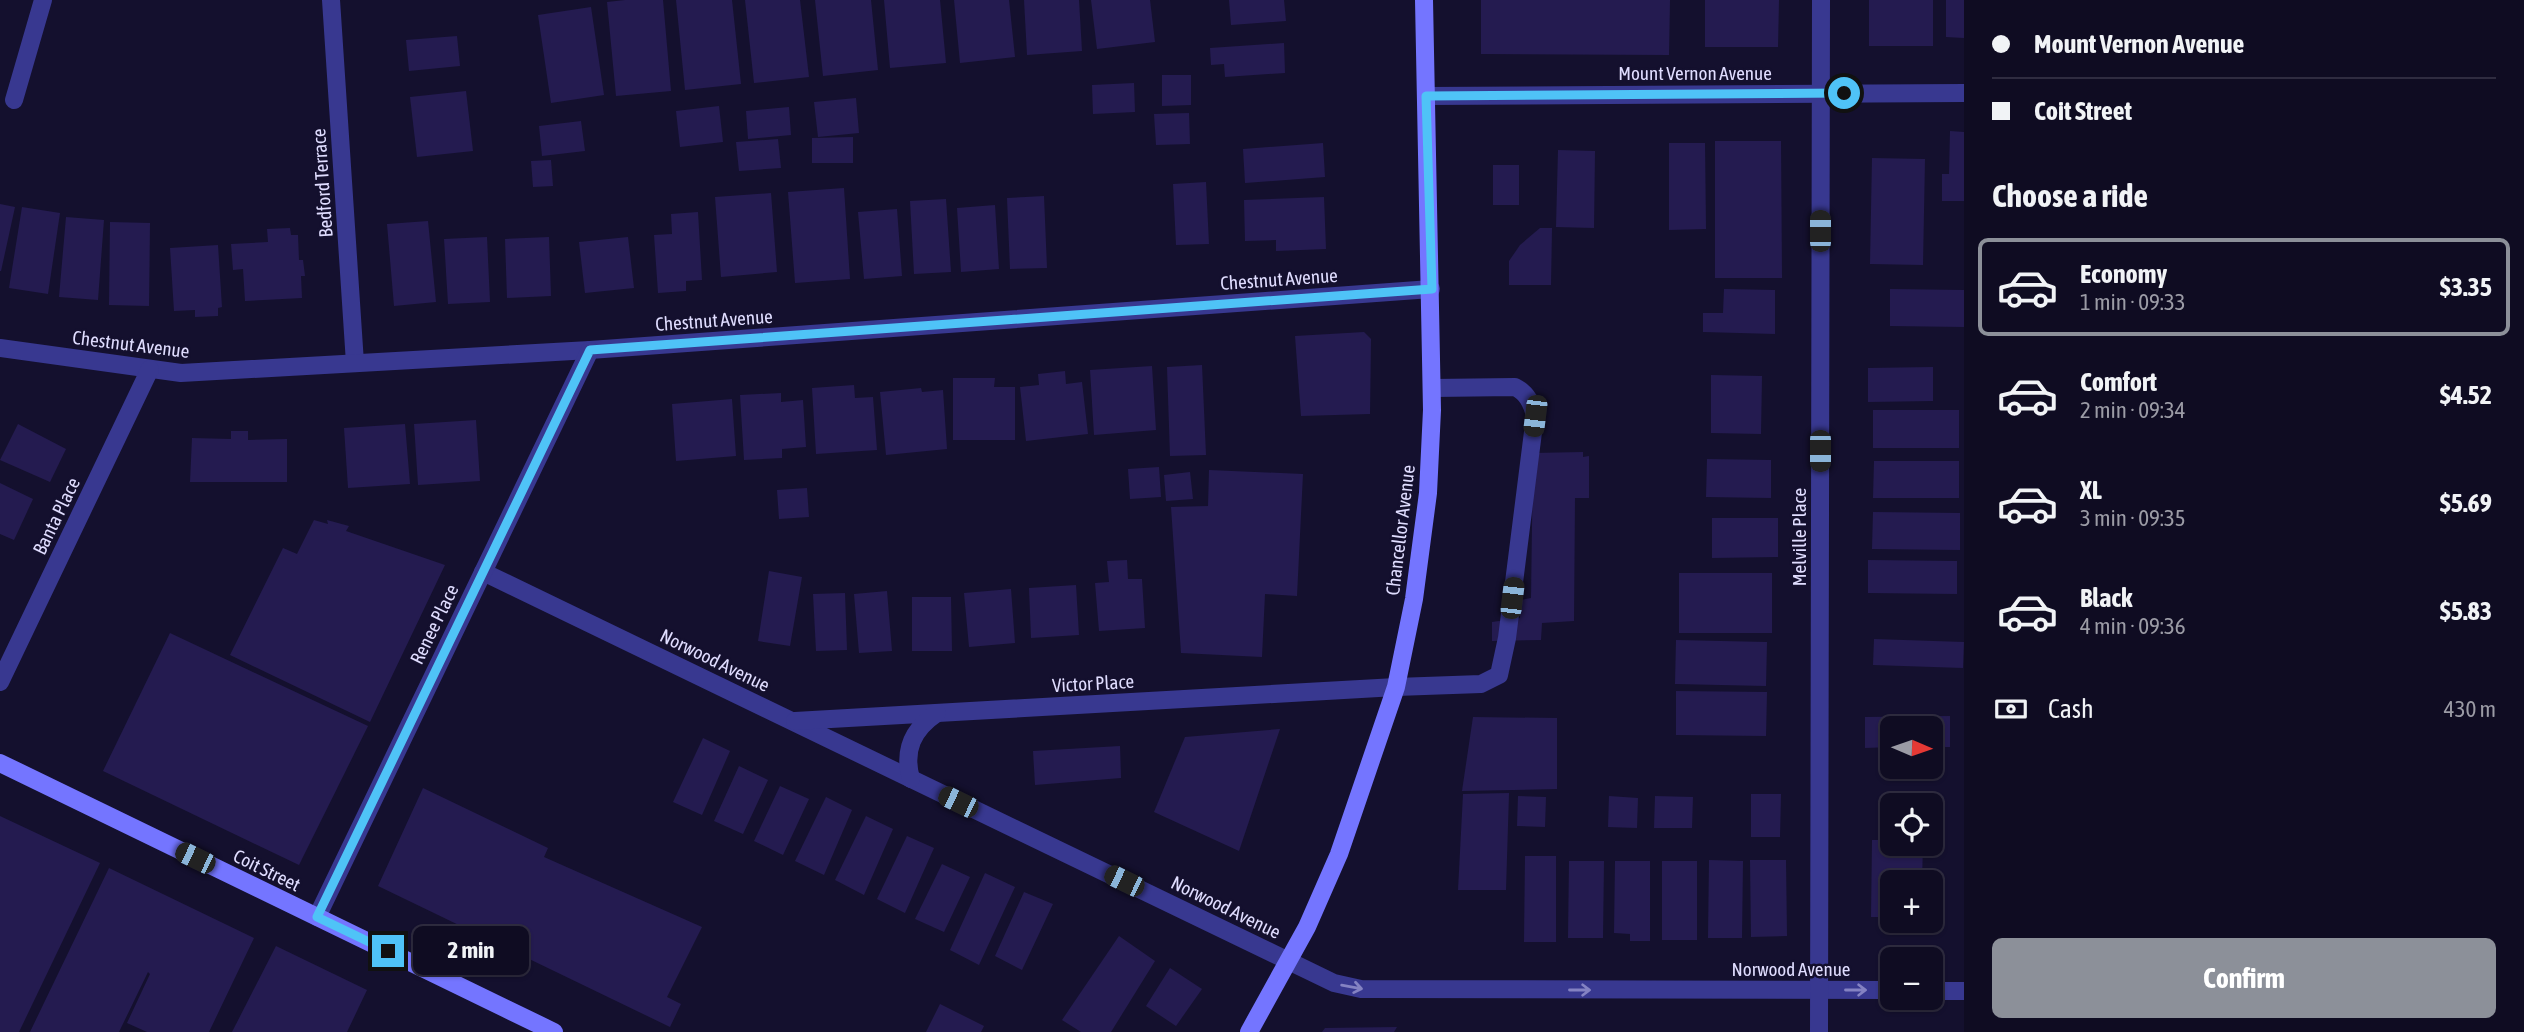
<!DOCTYPE html>
<html lang="en">
<head>
<meta charset="utf-8">
<style>
  :root { --surface:#0f0c22; --page:#1d1a2f; --text:#f1f3f6; --muted:#9b9ba5; --line:#2f2c40; --accent:#8c9099 }
  body { margin:0; font-family:"Asap Condensed",sans-serif; background:var(--page); color:var(--text); height:100vh; display:flex; flex-direction:column; font-size:26px; white-space:nowrap }
  * { box-sizing:border-box; margin:0 }
  p { font-size:23px; color:var(--muted) }
  .icon { flex:none; width:38px; height:38px; fill:none; stroke:currentColor; stroke-width:2; stroke-linecap:round; stroke-linejoin:round }
  .map { position:relative; flex:1; overflow:hidden }
  .sheet { display:flex; flex-direction:column; background:var(--surface); width:560px }
  .sheet>* { flex:none }
  .banner { display:grid; align-content:center; height:154px; padding:0 28px; background:var(--surface) }
  .needle { width:46px; rotate:92deg }
  .buttons { position:absolute; left:1880px; top:716px; display:grid; gap:14px }
  .buttons a { display:grid; place-items:center; width:63px; height:63px; border-radius:10px; background:var(--surface); box-shadow:0 2px 5px #0004,0 0 0 2px var(--line); font-size:35px }
  .end { position:absolute; width:32px; height:32px; margin:-16px; border:9px solid #4fc3f7; background:#111; box-shadow:0 0 0 4px #111 }
  .from { border-radius:50% }
  .bubble { position:absolute; height:49px; border-radius:10px; background:var(--surface); box-shadow:0 2px 5px #0004,0 0 0 2px var(--line); font-size:23px; font-weight:700; line-height:49px; text-align:center }
  .car { position:absolute; width:21px; height:42px; margin:-21px -10px; border-radius:9px; box-shadow:0 0 5px 2px #0007; background:linear-gradient(#222 24%,#8ab4d8 0 40%,#222 0 76%,#8ab4d8 0 86%,#222 0) }
  .banner b { display:flex; align-items:center; gap:24px; height:66px; font-size:26px }
  .banner b+b { border-top:2px solid var(--line) }
  .banner i { width:18px; height:18px; background:var(--text) }
  ul { padding:0; list-style:none }
  li { display:flex; align-items:center; gap:21px; height:98px; margin:0 14px 10px; padding:0 14px; border:4px solid transparent; border-radius:10px }
  li div { flex:1 }
  li b { display:block; font-size:26px }
  li em { font-style:normal; font-weight:700 }
  li.selected { border-color:var(--accent) }
  li>.icon { width:63px; height:63px; stroke-width:1.5 }
  h2 { padding:0 28px; font-size:32px; line-height:84px }
  .pay { display:flex; align-items:center; gap:18px; height:77px; padding:0 28px; font-size:26px }
  .pay p { margin-inline-start:auto }
  .button { display:flex; gap:14px; margin-top:auto; padding:14px 28px }
  .button a { flex:1; height:80px; border-radius:10px; background:var(--accent); color:#fff; font-size:28px; font-weight:700; line-height:80px; text-align:center }
  main { display:flex; flex:1; min-height:0 }
  .map>svg:first-child { display:block }
</style>
</head>
<body>
<main>
<div class="map">
<svg width="1964" height="1032" viewBox="0 0 1964 1032">
  <rect width="100%" height="100%" fill="#14102e"/>
  <!-- building -->
  <g fill="#241b50">
    <path d="M625 0H663L671 91 616 96 607 2Z"/>
    <path d="M676 0H732L741 84 685 90Z"/>
    <path d="M745 0H800L809 77 754 83Z"/>
    <path d="M815 0H871L878 70 823 76Z"/>
    <path d="M884 0H940L946 63 890 68Z"/>
    <path d="M954 0H1009L1015 57 960 63Z"/>
    <path d="M1024 0H1079L1082 51 1027 55Z"/>
    <path d="M1091 0H1150L1155 42 1097 49Z"/>
    <path d="M1229 0H1284L1286 21 1231 25Z"/>
    <path d="M1481 0H1670L1669 55 1481 54Z"/>
    <path d="M1705 0H1779L1778 47H1705Z"/>
    <rect x="1869" y="0" width="64" height="46"/>
    <path d="M1946 0H1964V38L1946 37Z"/>
    <path d="M591 7 604 95 551 103 538 15Z"/>
    <path d="M457 36 460 66 409 71 406 40Z"/>
    <path d="M1284 43 1285 73 1225 77 1224 64 1211 65 1210 48Z"/>
    <path d="M1162 75H1191V105L1162 106Z"/>
    <path d="M1134 83 1135 112 1093 114 1092 85Z"/>
    <path d="M466 91 473 151 417 157 410 97Z"/>
    <path d="M856 98 859 133 818 137 814 102Z"/>
    <path d="M719 106 723 142 680 147 676 111Z"/>
    <path d="M789 107 791 135 748 139 746 111Z"/>
    <path d="M1189 113 1190 144 1156 145 1154 114Z"/>
    <path d="M581 121 585 151 542 156 539 126Z"/>
    <path d="M1950 131 1964 132V201H1942V174H1949Z"/>
    <path d="M853 137V163H812V138Z"/>
    <path d="M778 139 781 168 739 171 736 142Z"/>
    <path d="M1715 141H1781L1782 278H1715Z"/>
    <path d="M1323 143 1325 177 1245 183 1243 149Z"/>
    <path d="M1669 143H1705L1706 229 1669 230Z"/>
    <path d="M1558 150 1595 151 1594 228 1556 227Z"/>
    <path d="M1872 158 1925 159 1923 265 1870 264Z"/>
    <path d="M551 160 553 186 533 187 531 161Z"/>
    <rect x="1493" y="165" width="26" height="40"/>
    <path d="M1206 182 1209 244 1176 245 1173 184Z"/>
    <path d="M844 188 850 279 795 283 788 192Z"/>
    <path d="M771 193 777 272 721 277 715 197Z"/>
    <path d="M1044 196 1047 268 1010 269 1007 198Z"/>
    <path d="M1324 197 1326 249 1276 251V240L1245 241 1244 200Z"/>
    <path d="M946 199 951 272 914 274 910 201Z"/>
    <path d="M0 204 15 207 1 271H0Z"/>
    <path d="M995 205 999 269 961 272 957 208Z"/>
    <path d="M22 207 60 213 48 294 9 288Z"/>
    <path d="M897 209 902 276 864 279 858 212Z"/>
    <path d="M698 212 702 280 686 281V291L658 293 654 235 672 234 671 214Z"/>
    <path d="M66 217 104 220 98 300 59 297Z"/>
    <path d="M428 221 436 302 394 306 387 224Z"/>
    <path d="M110 222 150 223 149 306 109 305Z"/>
    <path d="M290 228 291 235H298L299 260H303L305 276H301L302 298 245 301 243 269 233 270 231 244 268 242 267 229Z"/>
    <path d="M1540 228H1552L1551 285H1509V261L1520 245Z"/>
    <path d="M487 237 490 302 448 304 444 239Z"/>
    <path d="M549 237 551 296 507 298 505 239Z"/>
    <path d="M628 237 634 288 585 293 579 242Z"/>
    <path d="M218 245 222 307 218 308V316L195 317V310L174 311 170 248Z"/>
    <path d="M1724 289 1775 290V334L1703 332V313H1723Z"/>
    <path d="M1890 289 1964 290V327L1890 326Z"/>
    <path d="M1364 332 1371 339 1370 414 1301 416 1295 336Z"/>
    <path d="M1202 365 1206 455 1170 456 1167 367Z"/>
    <path d="M1152 366 1156 430 1094 435 1090 370Z"/>
    <path d="M1933 367V401L1868 402V368Z"/>
    <path d="M1065 371 1066 384 1082 382 1088 434 1026 441 1020 387 1039 385 1038 374Z"/>
    <path d="M1711 375 1762 376 1761 434 1711 433Z"/>
    <path d="M953 378H995L994 387H1015V440H953Z"/>
    <path d="M854 385 855 398 873 397 877 450 816 454 812 388Z"/>
    <path d="M921 388 922 392 943 390 947 449 886 455 880 392Z"/>
    <path d="M781 393V402L803 400 806 447 782 449V458L744 460 740 395Z"/>
    <path d="M732 399 736 456 676 461 672 404Z"/>
    <rect x="1873" y="410" width="86" height="38"/>
    <path d="M476 420 480 481 418 485 414 424Z"/>
    <path d="M18 424 66 449 50 482 0 460Z"/>
    <path d="M405 424 410 484 348 488 344 428Z"/>
    <path d="M231 431H248V440L287 439V482H190L192 438 231 439Z"/>
    <path d="M1583 452V457L1589 456V498H1575L1574 621 1542 623 1541 640 1492 641V622L1520 618V600L1531 598 1533 453Z"/>
    <path d="M1707 459 1771 460V498L1706 497Z"/>
    <path d="M1874 461H1959V498H1873Z"/>
    <path d="M1159 467 1161 497 1130 499 1128 469Z"/>
    <path d="M1209 470 1303 474 1297 596 1265 594 1262 657 1181 653 1171 507 1208 506Z"/>
    <path d="M1190 472 1193 499 1166 501 1164 475Z"/>
    <path d="M0 483 33 499 14 540 0 534Z"/>
    <path d="M807 488 809 517 779 519 777 490Z"/>
    <path d="M1873 512 1960 513V550L1872 549Z"/>
    <path d="M1712 518H1778V557L1712 558Z"/>
    <path d="M314 520 328 524 327 520 349 526 346 531 445 565 370 722 230 655 283 548 297 554Z"/>
    <path d="M1127 560 1128 579H1142L1145 628 1099 631 1095 583 1109 582 1107 561Z"/>
    <path d="M1868 560 1957 561V594L1868 593Z"/>
    <path d="M769 571 802 577 790 646 758 641Z"/>
    <rect x="1679" y="573" width="93" height="60"/>
    <path d="M1076 585 1079 635 1031 638 1029 588Z"/>
    <path d="M1011 589 1015 643 969 647 964 593Z"/>
    <path d="M887 591 892 651 859 653 854 594Z"/>
    <path d="M845 593 847 650 816 651 813 594Z"/>
    <path d="M912 597H951L952 651H912Z"/>
    <path d="M170 633 368 726 299 865 103 771Z"/>
    <path d="M1874 639 1964 642 1963 668 1873 665Z"/>
    <path d="M1676 640 1767 642 1766 686 1675 684Z"/>
    <path d="M1676 691 1767 692 1766 736 1676 735Z"/>
    <path d="M1950 716V747H1930V728H1892V747L1865 748V717Z"/>
    <path d="M1473 717 1557 718V789L1462 791Z"/>
    <path d="M1280 729 1239 851 1154 812 1185 737Z"/>
    <path d="M703 738 730 751 702 815 673 802Z"/>
    <path d="M1120 746 1121 778 1035 785 1033 751Z"/>
    <path d="M739 766 768 780 743 834 714 821Z"/>
    <path d="M780 786 809 799 783 855 754 841Z"/>
    <path d="M423 788 548 848 544 857 702 927 667 997 681 1004 670 1027 378 886Z"/>
    <path d="M1509 793 1506 890H1458L1463 794Z"/>
    <path d="M1751 794H1781L1780 837H1751Z"/>
    <path d="M1518 796 1546 797 1545 827 1517 826Z"/>
    <path d="M1609 796 1638 798 1637 828 1608 827Z"/>
    <path d="M1655 796 1693 797 1692 828H1654Z"/>
    <path d="M826 797 852 810 824 875 795 861Z"/>
    <path d="M0 816 100 863 19 1032H0Z"/>
    <path d="M866 816 893 829 864 895 835 880Z"/>
    <path d="M907 836 934 848 905 913 877 899Z"/>
    <path d="M1872 840H1892V844H1923L1922 882H1892V917H1871Z"/>
    <path d="M1525 856H1556V942H1524Z"/>
    <path d="M1709 860 1743 861 1742 938H1708Z"/>
    <path d="M1750 860H1786L1787 936 1751 937Z"/>
    <path d="M1569 861H1604L1603 938H1568Z"/>
    <path d="M1615 861H1650V941H1630V934L1614 933Z"/>
    <rect x="1662" y="861" width="35" height="79"/>
    <path d="M942 864 970 877 944 932 915 919Z"/>
    <path d="M109 868 254 938 209 1032H147L127 1023 150 974 148 972 119 1032H30Z"/>
    <path d="M985 873 1015 887 979 965 950 950Z"/>
    <path d="M1024 892 1053 904 1022 970 995 956Z"/>
    <path d="M1119 936 1155 961 1111 1032H1081L1062 1020Z"/>
    <path d="M276 946 367 990 347 1032H232Z"/>
    <path d="M1170 968 1202 989 1176 1026 1146 1006Z"/>
    <path d="M940 1004 984 1026 981 1032H926Z"/>
    <path d="M1397 1027 1394 1032H1322L1325 1028Z"/>
  </g>
  <g fill="none" stroke-linecap="round" stroke-linejoin="round">
    <!-- service -->
    <path stroke="#383890" stroke-width="18" d="M1396 687 1481 684 1499 675 1507 638 1535 416C1532 403 1527 393 1515 387L1433 388"/>
    <!-- minor -->
    <g stroke="#383890" stroke-width="18">
      <path d="M331 0 355 363"/>
      <path d="M1426 96 1964 93"/>
      <path d="M14 100 43 0"/>
      <path d="M0 348 181 373 590 350 1431 289"/>
      <path d="M483 572 1334 983 1361 989 1892 990"/>
      <path d="M0 682 150 369"/>
      <path d="M795 721 1396 687"/>
      <path d="M911 779C903 750 913 729 937 713"/>
      <path d="M317 917 590 350"/>
      <path d="M1930 991H1964"/>
      <path d="M1819 1032 1821 0"/>
    </g>
    <!-- secondary -->
    <g stroke="#7475ff" stroke-width="18">
      <path d="M0 763 554 1032"/>
      <path d="M1249 1032 1307 927 1339 854 1396 687 1414 599 1428 493 1432 410 1424 0"/>
    </g>
  </g>
  <!-- one-way arrows -->
  <defs><path id="oneway-shaft" d="M-6 0H5M1.5-3L5.5 0L1.5 3" fill="none" stroke-width="1.6" stroke-linecap="round" stroke-linejoin="round" transform="scale(1.75)"/></defs>
  <g stroke="#8482c2">
    <use href="#oneway-shaft" transform="translate(1352 987) rotate(10)"/>
    <use href="#oneway-shaft" transform="translate(1580 990)"/>
    <use href="#oneway-shaft" transform="translate(1856 990)"/>
  </g>
  <g fill="none" stroke-linecap="round" stroke-linejoin="round">
    <!-- route -->
    <path stroke="#4fc3f7" stroke-width="9" d="M388 951 317 917 590 350 1432 289 1426 96 1844 93"/>
  </g>
  <g text-anchor="middle" dominant-baseline="central" stroke-width="5" stroke-linejoin="round" paint-order="stroke">
    <!-- street labels -->
    <g font-size="19" fill="#e0ddff" stroke="#14102e">
      <text x="1695" y="73">Mount Vernon Avenue</text>
      <text transform="translate(322 183) rotate(-94)">Bedford Terrace</text>
      <text transform="translate(1279 279) rotate(-4)">Chestnut Avenue</text>
      <text transform="translate(714 320) rotate(-4)">Chestnut Avenue</text>
      <text transform="translate(131 344) rotate(7)">Chestnut Avenue</text>
      <text transform="translate(56 516) rotate(-64)">Banta Place</text>
      <text transform="translate(1400 530) rotate(-83)">Chancellor Avenue</text>
      <text transform="translate(1799 537) rotate(-90)">Melville Place</text>
      <text transform="translate(434 624) rotate(-64)">Renee Place</text>
      <text transform="translate(715 660) rotate(26)">Norwood Avenue</text>
      <text transform="translate(1093 683) rotate(-3)">Victor Place</text>
      <text transform="translate(267 870) rotate(26)">Coit Street</text>
      <text transform="translate(1226 907) rotate(26)">Norwood Avenue</text>
      <text x="1791" y="969">Norwood Avenue</text>
    </g>
  </g>
</svg>
<div class="buttons">
<a><svg class="needle" viewBox="-14 -14 28 28"><path d="M0-13l5 13h-10z" fill="#e53935"/><path d="M0 13l5-13h-10z" fill="#9b9ba5"/></svg></a>
<a><svg class="icon" aria-label="locate" viewBox="0 0 24 24"><circle cx="12" cy="12" r="6"/><path d="M12 2v4M12 18v4M2 12h4M18 12h4"/></svg></a>
<a>+</a>
<a>−</a>
</div>
<i class="end from" style="left:1844px;top:93px"></i>
<i class="end" style="left:388px;top:951px"></i>
<div class="bubble" style="left:413px;top:926px;width:116px">2 min</div>
<i class="car" style="left:1820px;top:231px;rotate:0deg"></i>
<i class="car" style="left:1535px;top:416px;rotate:187deg"></i>
<i class="car" style="left:1820px;top:451px;rotate:180deg"></i>
<i class="car" style="left:1512px;top:598px;rotate:7deg"></i>
<i class="car" style="left:958px;top:802px;rotate:296deg"></i>
<i class="car" style="left:195px;top:858px;rotate:296deg"></i>
<i class="car" style="left:1124px;top:881px;rotate:296deg"></i>
</div>
<section class="sheet">
<div class="banner">
<b><i class="from"></i>Mount Vernon Avenue</b>
<b><i></i>Coit Street</b>
</div>
<h2>Choose a ride</h2>
<ul>
<li class="selected"><svg class="icon" aria-label="car" viewBox="0 0 24 24"><path d="M5 17H2v-5l4-1 3-4h7l3 4 3 1v5h-3M9 17h6M6 11h13"/><circle cx="7" cy="17" r="2"/><circle cx="17" cy="17" r="2"/></svg><div><b>Economy</b><p>1 min · 09:33</p></div><em>$3.35</em></li>
<li><svg class="icon" aria-label="car" viewBox="0 0 24 24"><path d="M5 17H2v-5l4-1 3-4h7l3 4 3 1v5h-3M9 17h6M6 11h13"/><circle cx="7" cy="17" r="2"/><circle cx="17" cy="17" r="2"/></svg><div><b>Comfort</b><p>2 min · 09:34</p></div><em>$4.52</em></li>
<li><svg class="icon" aria-label="car" viewBox="0 0 24 24"><path d="M5 17H2v-5l4-1 3-4h7l3 4 3 1v5h-3M9 17h6M6 11h13"/><circle cx="7" cy="17" r="2"/><circle cx="17" cy="17" r="2"/></svg><div><b>XL</b><p>3 min · 09:35</p></div><em>$5.69</em></li>
<li><svg class="icon" aria-label="car" viewBox="0 0 24 24"><path d="M5 17H2v-5l4-1 3-4h7l3 4 3 1v5h-3M9 17h6M6 11h13"/><circle cx="7" cy="17" r="2"/><circle cx="17" cy="17" r="2"/></svg><div><b>Black</b><p>4 min · 09:36</p></div><em>$5.83</em></li>
</ul>
<div class="pay"><svg class="icon" aria-label="cash" viewBox="0 0 24 24"><path d="M3 7h18v10H3z"/><circle cx="12" cy="12" r="2"/></svg>Cash<p>430 m</p></div>
<div class="button"><a>Confirm</a></div>
</section>
</main>
</body>
</html>
